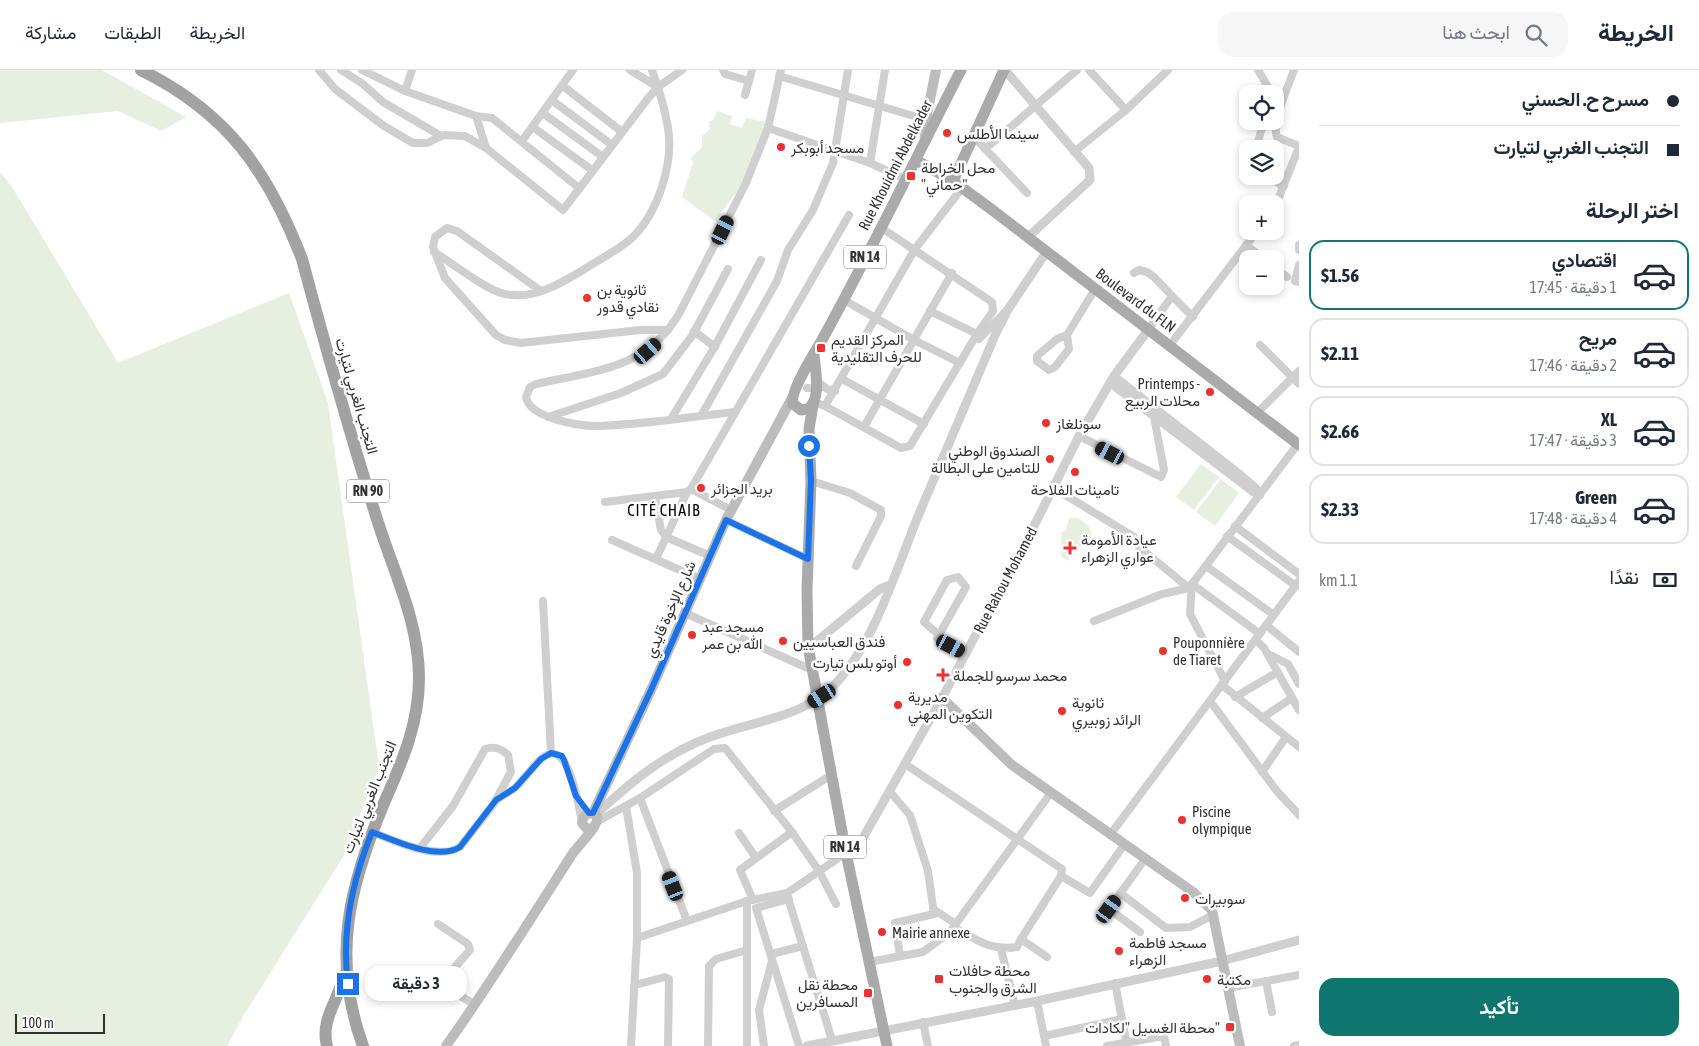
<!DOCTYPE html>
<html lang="ar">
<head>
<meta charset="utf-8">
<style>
  :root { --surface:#fff; --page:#f6f6f7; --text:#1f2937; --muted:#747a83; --line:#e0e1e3; --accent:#0f766e }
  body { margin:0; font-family:"Asap Condensed",Vazirmatn,sans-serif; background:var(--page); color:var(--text); direction:rtl; height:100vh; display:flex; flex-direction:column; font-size:19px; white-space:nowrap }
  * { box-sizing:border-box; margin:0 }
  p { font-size:16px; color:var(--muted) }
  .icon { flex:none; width:28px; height:28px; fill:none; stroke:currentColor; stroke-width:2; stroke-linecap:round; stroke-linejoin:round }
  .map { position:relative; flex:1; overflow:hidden; direction:ltr }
  .drawer { display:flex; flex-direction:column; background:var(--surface); width:400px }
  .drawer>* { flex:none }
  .top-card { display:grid; align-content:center; height:110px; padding:0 20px; background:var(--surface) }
  .controls { position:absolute; left:1239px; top:15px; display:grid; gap:10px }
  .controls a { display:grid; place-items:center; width:45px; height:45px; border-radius:10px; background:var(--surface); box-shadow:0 2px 8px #0003; font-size:25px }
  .scale { position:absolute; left:15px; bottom:12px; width:90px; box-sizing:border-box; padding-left:5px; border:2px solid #323232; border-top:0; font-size:14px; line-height:18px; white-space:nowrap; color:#323232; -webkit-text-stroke:4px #fff; paint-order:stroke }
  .end { position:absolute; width:22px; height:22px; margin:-11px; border:6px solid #1a73e8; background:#fff; box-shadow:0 0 0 2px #fff }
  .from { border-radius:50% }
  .bubble { position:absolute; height:35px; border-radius:15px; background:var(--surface); box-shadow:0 2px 8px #0003; font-size:16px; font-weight:700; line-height:35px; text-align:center; direction:rtl }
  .car { position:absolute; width:15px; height:30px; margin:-15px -8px; border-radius:6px; box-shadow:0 0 4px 1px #0007; background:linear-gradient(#222 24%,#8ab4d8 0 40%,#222 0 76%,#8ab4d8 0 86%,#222 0) }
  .top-card b { display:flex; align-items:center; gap:18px; height:48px; font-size:19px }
  .top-card b+b { border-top:1px solid var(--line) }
  .top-card i { width:12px; height:12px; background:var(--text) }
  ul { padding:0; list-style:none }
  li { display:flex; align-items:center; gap:15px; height:70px; margin:0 10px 8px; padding:0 10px; border:2px solid var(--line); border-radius:15px }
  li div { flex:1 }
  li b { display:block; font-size:19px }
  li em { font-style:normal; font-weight:700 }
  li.on { border-color:var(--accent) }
  li>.icon { width:45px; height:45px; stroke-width:1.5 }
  h2 { padding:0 20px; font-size:22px; line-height:60px }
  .pay { display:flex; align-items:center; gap:12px; height:55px; padding:0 20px; font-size:19px }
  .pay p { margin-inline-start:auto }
  .action { display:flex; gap:10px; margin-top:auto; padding:10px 20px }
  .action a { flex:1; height:58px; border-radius:15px; background:var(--accent); color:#fff; font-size:20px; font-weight:700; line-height:58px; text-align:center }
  header { display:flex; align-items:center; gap:30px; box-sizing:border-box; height:70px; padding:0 25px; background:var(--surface); border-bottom:1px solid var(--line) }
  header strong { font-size:24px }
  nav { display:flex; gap:28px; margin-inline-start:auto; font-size:18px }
  .search { width:350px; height:45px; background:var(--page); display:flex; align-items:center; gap:12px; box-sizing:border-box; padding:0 18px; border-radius:15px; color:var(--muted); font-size:19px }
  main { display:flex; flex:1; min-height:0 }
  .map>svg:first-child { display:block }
</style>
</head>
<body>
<header>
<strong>الخريطة</strong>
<div class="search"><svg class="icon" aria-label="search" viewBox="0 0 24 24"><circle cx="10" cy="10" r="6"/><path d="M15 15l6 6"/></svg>ابحث هنا</div>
<nav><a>الخريطة</a><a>الطبقات</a><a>مشاركة</a></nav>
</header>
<main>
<section class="drawer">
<div class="top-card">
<b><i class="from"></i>مسرح ح. الحسني</b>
<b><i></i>التجنب الغربي لتيارت</b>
</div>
<h2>اختر الرحلة</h2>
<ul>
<li class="on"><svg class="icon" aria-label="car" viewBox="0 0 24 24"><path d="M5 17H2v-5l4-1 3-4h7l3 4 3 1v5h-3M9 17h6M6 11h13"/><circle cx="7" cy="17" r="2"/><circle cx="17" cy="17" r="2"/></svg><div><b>اقتصادي</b><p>1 دقيقة · 17:45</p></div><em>$1.56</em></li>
<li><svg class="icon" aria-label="car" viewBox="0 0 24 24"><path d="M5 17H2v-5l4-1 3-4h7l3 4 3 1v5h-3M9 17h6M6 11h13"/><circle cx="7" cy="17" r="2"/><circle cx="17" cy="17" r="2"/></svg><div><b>مريح</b><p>2 دقيقة · 17:46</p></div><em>$2.11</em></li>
<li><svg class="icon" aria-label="car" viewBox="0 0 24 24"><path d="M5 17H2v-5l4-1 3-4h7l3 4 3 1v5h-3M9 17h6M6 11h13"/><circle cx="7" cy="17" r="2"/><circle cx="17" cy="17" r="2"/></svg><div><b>XL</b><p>3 دقيقة · 17:47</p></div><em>$2.66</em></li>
<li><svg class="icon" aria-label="car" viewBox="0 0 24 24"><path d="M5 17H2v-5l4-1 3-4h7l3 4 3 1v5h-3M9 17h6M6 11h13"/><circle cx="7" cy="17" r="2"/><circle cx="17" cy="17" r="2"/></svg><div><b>Green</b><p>4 دقيقة · 17:48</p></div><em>$2.33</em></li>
</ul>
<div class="pay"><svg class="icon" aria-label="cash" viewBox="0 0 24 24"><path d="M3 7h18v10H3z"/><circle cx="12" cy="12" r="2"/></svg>نقدًا<p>1.1 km</p></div>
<div class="action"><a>تأكيد</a></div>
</section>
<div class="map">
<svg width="1299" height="976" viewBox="0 0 1299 976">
  <rect width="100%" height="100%" fill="#fff"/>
  <!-- green -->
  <g fill="#e7efe0">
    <path d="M0 0H102L186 47 161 61 118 41 0 53Z"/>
    <path d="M717 41 732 46 730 54 742 58 746 48 767 52 745 111 715 151 682 127 693 93 691 88 702 77V66L710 59 709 52 713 50Z"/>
    <path d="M0 102 12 117 118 293 289 223 328 333 379 697 343 787 245 943 227 976H0Z"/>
    <path d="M1201 394 1219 407 1194 440 1176 427Z"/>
    <path d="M1221 409 1239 423 1215 456 1196 442Z"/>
    <path d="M1075 447C1089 453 1095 460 1089 475L1074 477 1070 481 1068 491 1061 486 1062 462 1066 460 1069 448Z"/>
  </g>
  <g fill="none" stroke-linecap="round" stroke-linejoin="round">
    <!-- minor -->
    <g stroke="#cfcfcf" stroke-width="8">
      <path d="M319 0 335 19 384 56 413 73H427L444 65 465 66 486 78"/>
      <path d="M341 0 363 14 383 32 441 66"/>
      <path d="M362 0 405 21 412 0"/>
      <path d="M630 0 658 17"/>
      <path d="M723 0 725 4 749 11"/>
      <path d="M1089 0 1126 40"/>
      <path d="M1258 0 1272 24"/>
      <path d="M1294 0C1289 14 1271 54 1277 67L1299 76"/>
      <path d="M779 6 927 50"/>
      <path d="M563 16 622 62"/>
      <path d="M405 21 476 46 492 48 579 118"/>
      <path d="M745 25 752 0"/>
      <path d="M553 31 612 75"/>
      <path d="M544 44 603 87"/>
      <path d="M476 46 486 78 563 140 649 27 658 17 682 0"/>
      <path d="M534 58 592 100"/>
      <path d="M768 58 870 93 905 109"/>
      <path d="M974 67 1027 123"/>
      <path d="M522 71 573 0"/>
      <path d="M985 79 1077 0"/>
      <path d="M1256 79 1261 61 1268 51"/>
      <path d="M1074 82 1126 40 1168 0"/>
      <path d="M870 93 885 0"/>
      <path d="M1266 106 1284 116"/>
      <path d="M1275 137 1299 77"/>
      <path d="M1246 175 1264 189"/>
      <path d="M1299 175V180"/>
      <path d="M434 182C451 192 487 221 505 224 533 230 560 214 583 200 600 189 619 180 633 167 658 142 674 93 668 58 665 39 659 19 652 0"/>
      <path d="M1299 195 1295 211 1299 212"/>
      <path d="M1275 198 1287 207"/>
      <path d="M1134 203 1139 200 1147 202 1154 207 1172 226"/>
      <path d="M541 221 457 161 447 158 435 167 433 177 445 208 496 265 505 270 521 273 640 260H668"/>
      <path d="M844 230 914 270 960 293"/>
      <path d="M930 241 977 264"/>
      <path d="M1148 260 1172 226 1193 247"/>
      <path d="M694 261 715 277"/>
      <path d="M1067 265 1069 279 1055 297 1049 300 1037 291V286L1057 269 1067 265 1095 219"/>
      <path d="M979 269 1006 241"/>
      <path d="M1170 275 1257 161"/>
      <path d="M1260 275 1299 314"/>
      <path d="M1114 306 1241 405 1256 418 1260 425"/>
      <path d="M842 309 924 354"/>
      <path d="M816 310 827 319 835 321"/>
      <path d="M1110 313 1253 422 1260 425"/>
      <path d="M807 318H820"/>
      <path d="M814 332 825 336 901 378 910 376 977 264 993 241 992 232 880 157"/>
      <path d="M825 336 915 179 962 118"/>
      <path d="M734 342C688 347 642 355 596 356 579 356 529 348 526 327L530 317 536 314C594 301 648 299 680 242L746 113 768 58 781 0"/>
      <path d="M1257 343 1299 301"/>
      <path d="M701 346 777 211 788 180 813 140 833 93 848 0"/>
      <path d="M548 347 621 323 663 304 692 266 728 199"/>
      <path d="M671 349 714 278 761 190"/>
      <path d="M864 357 952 203"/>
      <path d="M1079 366 1161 407 1164 400 1154 347"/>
      <path d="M811 411 850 423 881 440V446L856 496"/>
      <path d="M1054 418 1134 467 1139 477 1189 518"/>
      <path d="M691 419 731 440"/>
      <path d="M655 427 661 460 666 467 710 486"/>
      <path d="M605 432 687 422"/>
      <path d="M726 450 808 489"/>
      <path d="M1235 456 1299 504"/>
      <path d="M1227 466 1296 516"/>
      <path d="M612 470 700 509"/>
      <path d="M656 489 687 422 691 419 849 145"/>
      <path d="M1206 496 1274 545"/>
      <path d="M1192 514 1190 544 1225 611"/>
      <path d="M1192 514 1260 564"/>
      <path d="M543 531 551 683"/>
      <path d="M685 543 812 600"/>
      <path d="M1094 551 1162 524 1189 518 1298 374"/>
      <path d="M1266 555 1299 582"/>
      <path d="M939 565 924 552 947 510 958 507 966 517 939 565 937 568 966 583"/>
      <path d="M1256 570 1264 578 1299 640"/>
      <path d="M1268 584 1288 594 1299 614"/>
      <path d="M1222 615 1299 677"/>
      <path d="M1235 627 1278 602"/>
      <path d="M1210 631 1276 720 1299 745"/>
      <path d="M1262 648 1292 628"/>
      <path d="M905 694 1062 799 1061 806"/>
      <path d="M1262 702 1286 667"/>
      <path d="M890 722 910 745 928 801 934 844 895 853 900 886"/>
      <path d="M640 728 687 851"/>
      <path d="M497 729C504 725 511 722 517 716 526 707 533 696 542 688 569 665 578 736 582 751"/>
      <path d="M626 736 637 803V868L631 976"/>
      <path d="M774 741 833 704"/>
      <path d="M598 751 640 728 714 679 725 678 792 762 819 801 836 834"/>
      <path d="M372 762C394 771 438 791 460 777L493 735 511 702 508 685C500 678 495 676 485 679L453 736 420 778"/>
      <path d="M739 763 756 788"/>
      <path d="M1110 765 1299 511"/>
      <path d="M1120 823 1166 858 1190 857 1213 845"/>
      <path d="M787 825 832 970"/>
      <path d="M789 829 756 838 799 976"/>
      <path d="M753 830 740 800 792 762"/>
      <path d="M747 831V976"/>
      <path d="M933 839 956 854"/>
      <path d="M438 854 468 874 470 880 448 905 447 909 456 923 475 935"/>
      <path d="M954 857C977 870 990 881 1017 877L1021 869"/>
      <path d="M1140 862 1109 839 1145 789"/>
      <path d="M637 868 747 831 787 823 846 783"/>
      <path d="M1001 879 1015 936"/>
      <path d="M771 884 803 876"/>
      <path d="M1047 887 1021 869 1061 806 1090 823 1124 775"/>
      <path d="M869 892 923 882 950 862 1050 724"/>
      <path d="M1266 911 1272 942"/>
      <path d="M1115 913 1127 975"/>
      <path d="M635 915 665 907 669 909 668 976"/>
      <path d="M1228 918 1299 905"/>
      <path d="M1037 931 1046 976"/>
      <path d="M923 952 928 976"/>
      <path d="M1044 966 1122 949"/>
      <path d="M708 976 709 896 716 889 747 880"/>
      <path d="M764 976 759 940 772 891"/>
      <path d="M1107 976 1164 966 1166 976"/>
      <path d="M1294 976 1299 975"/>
    </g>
    <!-- tertiary -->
    <g stroke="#cfcfcf" stroke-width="9">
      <path d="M1005 0 1089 98 1090 110 1028 167"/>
      <path d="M808 576 816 572 880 519 890 515"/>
      <path d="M595 745C631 712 664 684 710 667 747 653 791 649 823 625 868 591 895 504 916 451 943 388 969 326 996 263L1009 238 1047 181"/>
      <path d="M846 783 863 768 942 628 1033 458 1079 366 1114 306 1148 260"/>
      <path d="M807 976 1037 931 1222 891 1299 870"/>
    </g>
    <!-- secondary -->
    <g stroke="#bcbcbc" stroke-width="10">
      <path d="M925 67 927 44 936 0"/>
      <path d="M942 628 1012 695 1193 822 1212 840 1213 845 1240 976"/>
      <path d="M593 743 651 620 726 450 792 328"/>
      <path d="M446 976C490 914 530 850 571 786 577 776 600 756 597 746L593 743 587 744 583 748 582 753 586 758 593 759"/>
    </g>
    <!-- primary -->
    <g stroke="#aaa" stroke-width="11">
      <path d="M916 90 953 111 991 139 1299 375"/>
      <path d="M953 111 1004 0"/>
      <path d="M814 284C815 299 822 329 808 339L801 340 793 334C789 323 815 282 822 270 871 181 915 90 961 0"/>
      <path d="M813 335 809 359 811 411 807 520 808 576 815 614"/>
      <path d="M821 648 846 783 887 976"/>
    </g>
    <!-- trunk -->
    <g stroke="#a2a2a2" stroke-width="12">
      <path d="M141 0C228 43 268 101 302 189 325 275 349 361 376 446 392 499 419 550 419 608 419 654 402 692 384 733 349 816 331 888 363 976"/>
      <path d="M327 976C320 949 339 930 344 905"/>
    </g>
    <!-- primary-bridge -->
    <path stroke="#aaa" stroke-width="11" d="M815 614 821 648"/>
  </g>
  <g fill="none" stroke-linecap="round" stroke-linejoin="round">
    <!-- route -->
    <path stroke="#1a73e8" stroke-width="6" d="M348 914C341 861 352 811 372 762 395 771 438 791 460 777L496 730 515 718 541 689 551 683 562 686 564 690 576 726 589 743H593L651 620 726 450 808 489 811 410 809 376"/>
  </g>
  <!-- markers -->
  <g fill="#ed3130" stroke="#fff" stroke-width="2">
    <circle cx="947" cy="63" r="5"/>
    <circle cx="781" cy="77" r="5"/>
    <rect x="906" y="101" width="10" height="10" rx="2.5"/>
    <circle cx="587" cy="228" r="5"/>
    <rect x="816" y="273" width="10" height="10" rx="2.5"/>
    <circle cx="1210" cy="322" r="5"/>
    <circle cx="1046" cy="353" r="5"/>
    <circle cx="1050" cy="389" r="5"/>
    <circle cx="1075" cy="402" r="5"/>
    <circle cx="701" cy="418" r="5"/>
    <path d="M1067.5 470.5h5v5h5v5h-5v5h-5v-5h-5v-5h5z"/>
    <circle cx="692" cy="565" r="5"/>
    <circle cx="783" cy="571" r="5"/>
    <circle cx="1163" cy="581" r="5"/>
    <circle cx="907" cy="592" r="5"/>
    <path d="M940.5 597.5h5v5h5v5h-5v5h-5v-5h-5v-5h5z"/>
    <circle cx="898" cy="635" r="5"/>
    <circle cx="1062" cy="641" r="5"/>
    <circle cx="1182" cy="750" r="5"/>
    <circle cx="1185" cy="828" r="5"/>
    <circle cx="882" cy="862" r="5"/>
    <circle cx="1119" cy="881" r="5"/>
    <rect x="934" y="904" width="10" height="10" rx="2.5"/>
    <circle cx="1207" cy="909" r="5"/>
    <rect x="863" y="918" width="10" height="10" rx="2.5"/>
    <rect x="1225" y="952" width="10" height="10" rx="2.5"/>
  </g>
  <g text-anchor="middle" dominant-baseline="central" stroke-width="5" stroke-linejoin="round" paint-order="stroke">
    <!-- shield labels -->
    <g fill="#fff" stroke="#707070" stroke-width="1">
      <rect x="844" y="175.5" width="42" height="23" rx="4"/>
      <rect x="347" y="409.5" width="42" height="23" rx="4"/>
      <rect x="824" y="765.5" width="42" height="23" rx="4"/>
    </g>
    <g font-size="14" font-weight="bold" fill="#323232">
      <text x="865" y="187">RN 14</text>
      <text x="368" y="421">RN 90</text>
      <text x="845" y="777">RN 14</text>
    </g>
    <!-- poi labels -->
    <g font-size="15" fill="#323232" stroke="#fff" text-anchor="start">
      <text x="957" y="63">سينما الأطلس</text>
      <text x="791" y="77">مسجد أبوبكر</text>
      <text x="921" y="97">محل الخراطة<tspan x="921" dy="17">"حماني"</tspan></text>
      <text x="597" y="219">ثانوية بن<tspan x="597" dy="17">نقادي قدور</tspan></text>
      <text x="831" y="269">المركز القديم<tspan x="831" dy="17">للحرف التقليدية</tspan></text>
      <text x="1200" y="313" text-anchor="end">Printemps -<tspan x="1200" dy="17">محلات الربيع</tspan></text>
      <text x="1056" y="353">سونلغاز</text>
      <text x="1040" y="380" text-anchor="end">الصندوق الوطني<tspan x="1040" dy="17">للتامين على البطالة</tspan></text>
      <text x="711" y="418">بريد الجزائر</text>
      <text x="1075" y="419" text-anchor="middle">تامينات الفلاحة</text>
      <text x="1081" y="469">عيادة الأمومة<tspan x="1081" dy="17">عواري الزهراء</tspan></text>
      <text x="702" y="556">مسجد عبد<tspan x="702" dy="17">الله بن عمر</tspan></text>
      <text x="793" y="571">فندق العباسيين</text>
      <text x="1173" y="572">Pouponnière<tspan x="1173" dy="17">de Tiaret</tspan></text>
      <text x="897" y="592" text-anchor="end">أوتو بلس تيارت</text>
      <text x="953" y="605">محمد سرسو للجملة</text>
      <text x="908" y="626">مديرية<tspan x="908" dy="17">التكوين المهني</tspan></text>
      <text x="1072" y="632">ثانوية<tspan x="1072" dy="17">الرائد زوبيري</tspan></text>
      <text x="1192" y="741">Piscine<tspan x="1192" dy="17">olympique</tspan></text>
      <text x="1195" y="828">سوبيرات</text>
      <text x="892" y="862">Mairie annexe</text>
      <text x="1129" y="872">مسجد فاطمة<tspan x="1129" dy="17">الزهراء</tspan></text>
      <text x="949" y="900">محطة حافلات<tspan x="949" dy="17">الشرق والجنوب</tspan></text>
      <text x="1217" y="909">مكتبة</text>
      <text x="858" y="914" text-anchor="end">محطة نقل<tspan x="858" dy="17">المسافرين</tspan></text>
      <text x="1220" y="957" text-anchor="end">محطة الغسيل "لكادات"</text>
    </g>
    <!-- street labels -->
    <g font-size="15" fill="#323232" stroke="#fff">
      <text transform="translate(895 95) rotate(-63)">Rue Khouidmi Abdelkader</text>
      <text transform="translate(1136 230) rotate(37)">Boulevard du FLN</text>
      <text transform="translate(357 326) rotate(74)">التجنب الغربي لتيارت</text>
      <text transform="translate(1005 510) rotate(-62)">Rue Rahou Mohamed</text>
      <text transform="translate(670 539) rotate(-66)">شارع الإخوة قايدي</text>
      <text transform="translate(369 727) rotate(-68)">التجنب الغربي لتيارت</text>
    </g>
    <!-- neighbourhood labels -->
    <g font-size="16" letter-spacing="1" fill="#000" stroke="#fff">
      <text x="664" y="440">CITÉ CHAIB</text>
    </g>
  </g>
</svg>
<div class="controls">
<a><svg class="icon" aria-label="locate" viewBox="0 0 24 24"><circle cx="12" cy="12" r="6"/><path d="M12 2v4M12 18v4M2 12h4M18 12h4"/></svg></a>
<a><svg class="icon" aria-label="layers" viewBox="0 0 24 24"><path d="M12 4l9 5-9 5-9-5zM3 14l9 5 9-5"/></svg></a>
<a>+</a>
<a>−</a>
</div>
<div class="scale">100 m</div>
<i class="end from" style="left:809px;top:376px"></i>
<i class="end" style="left:348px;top:914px"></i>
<div class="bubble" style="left:365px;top:896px;width:102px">3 دقيقة</div>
<i class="car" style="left:723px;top:160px;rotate:26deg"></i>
<i class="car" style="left:648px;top:281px;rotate:49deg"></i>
<i class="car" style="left:1110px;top:383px;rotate:297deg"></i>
<i class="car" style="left:951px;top:576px;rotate:118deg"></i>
<i class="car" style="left:822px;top:626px;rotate:237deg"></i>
<i class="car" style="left:673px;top:816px;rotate:339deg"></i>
<i class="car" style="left:1109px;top:839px;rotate:36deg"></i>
</div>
</main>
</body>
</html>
